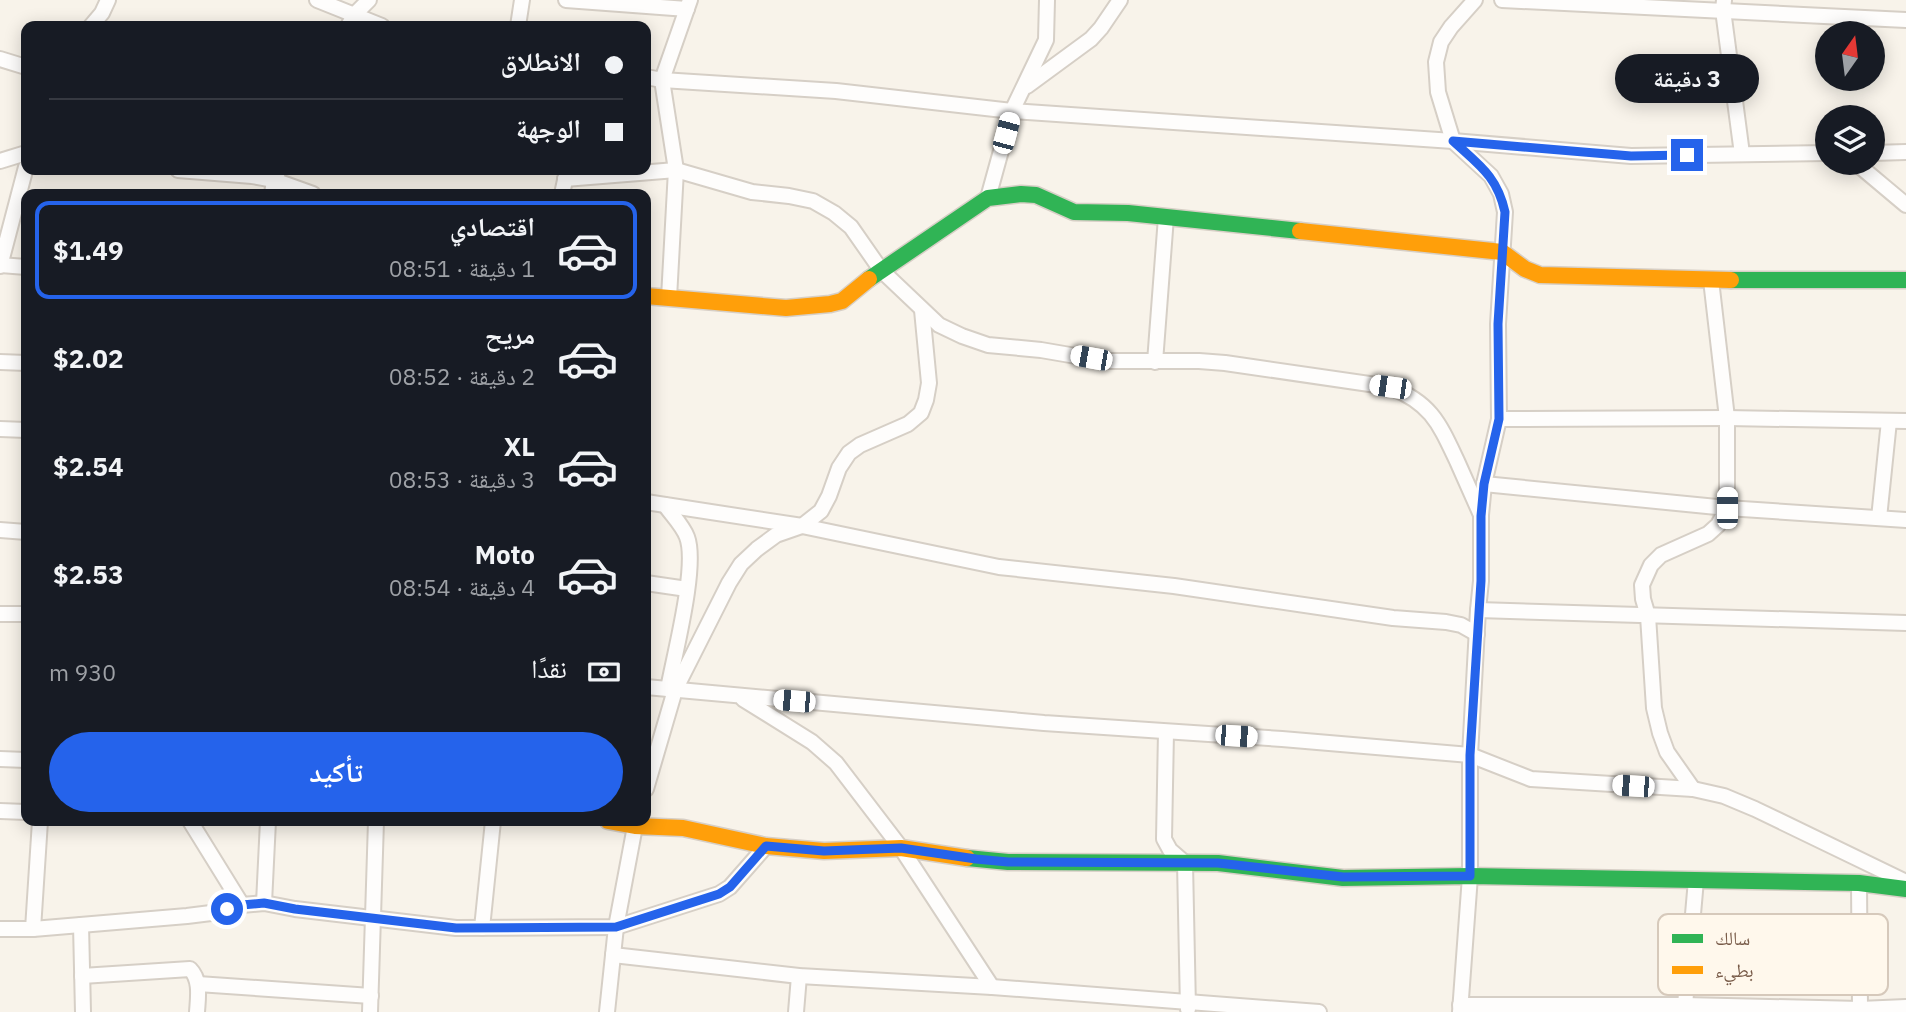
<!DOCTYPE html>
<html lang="ar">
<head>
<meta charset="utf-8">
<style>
  :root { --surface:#171b24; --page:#242831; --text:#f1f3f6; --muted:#9ea1a6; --line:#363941; --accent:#2563eb }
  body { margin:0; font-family:"IBM Plex Sans","Noto Naskh Arabic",sans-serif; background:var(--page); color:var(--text); direction:rtl; height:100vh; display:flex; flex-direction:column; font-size:26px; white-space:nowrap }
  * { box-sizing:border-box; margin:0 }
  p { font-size:23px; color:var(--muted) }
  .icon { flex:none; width:38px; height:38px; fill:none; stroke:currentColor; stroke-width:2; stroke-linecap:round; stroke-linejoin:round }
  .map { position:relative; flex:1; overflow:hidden; direction:ltr }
  .details { position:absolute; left:21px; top:189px; width:630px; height:637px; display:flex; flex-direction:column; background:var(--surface); border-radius:14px; box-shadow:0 4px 18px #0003; direction:rtl }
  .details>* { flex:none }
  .top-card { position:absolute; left:21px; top:21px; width:630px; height:154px; border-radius:14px; box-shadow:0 4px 18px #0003; direction:rtl; display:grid; align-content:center; height:154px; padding:0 28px; background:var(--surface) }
  .needle { width:46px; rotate:14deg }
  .controls { position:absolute; left:1815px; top:21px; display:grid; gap:14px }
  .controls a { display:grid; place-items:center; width:70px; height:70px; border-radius:50%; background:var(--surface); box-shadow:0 4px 18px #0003; font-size:35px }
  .end { position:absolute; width:32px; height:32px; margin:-16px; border:9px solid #2563eb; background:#fff; box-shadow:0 0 0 4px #fff }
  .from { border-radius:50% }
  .bubble { position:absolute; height:49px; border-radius:24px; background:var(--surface); box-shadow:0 4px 18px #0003; font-size:23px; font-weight:700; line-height:49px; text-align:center; direction:rtl }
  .car { position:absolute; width:21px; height:42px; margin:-21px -10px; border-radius:9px; box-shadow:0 0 5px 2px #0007; background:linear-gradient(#fff 24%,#345 0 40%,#fff 0 76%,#345 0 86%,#fff 0) }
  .top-card b { display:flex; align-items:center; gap:24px; height:66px; font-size:26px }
  .top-card b+b { border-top:2px solid var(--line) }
  .top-card i { width:18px; height:18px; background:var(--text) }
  ul { padding:12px 0 0; list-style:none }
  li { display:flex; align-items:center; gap:21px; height:98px; margin:0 14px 10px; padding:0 14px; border:4px solid transparent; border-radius:14px }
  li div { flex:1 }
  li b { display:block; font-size:26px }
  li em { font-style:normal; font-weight:700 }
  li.current { border-color:var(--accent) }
  li>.icon { width:63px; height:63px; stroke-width:1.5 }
  .pay { display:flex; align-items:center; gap:18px; height:77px; padding:0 28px; font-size:26px }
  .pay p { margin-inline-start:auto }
  .action { display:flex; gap:14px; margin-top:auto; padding:14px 28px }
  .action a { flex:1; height:80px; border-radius:42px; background:var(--accent); color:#fff; font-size:28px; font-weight:700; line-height:80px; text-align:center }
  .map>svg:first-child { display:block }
</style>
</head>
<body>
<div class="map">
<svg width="1906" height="1012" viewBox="0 0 1906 1012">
  <rect width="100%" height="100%" fill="#f8f3ea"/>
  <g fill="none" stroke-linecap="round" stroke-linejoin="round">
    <defs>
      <g id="street">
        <path d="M317 0 382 26"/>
        <path d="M566 0 687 9"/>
        <path d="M1502 0 1906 20"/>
        <path d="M1724 0 1723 10 1742 154"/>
        <path d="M91 26 102 13 108 0"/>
        <path d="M348 26 354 15 369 0"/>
        <path d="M518 26 522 0"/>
        <path d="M0 59 26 67"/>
        <path d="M646 77 662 80 836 91 1012 111 1453 141 1631 156 1827 153"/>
        <path d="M1027 86 1091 39 1101 28 1120 0"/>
        <path d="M1872 153 1906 152"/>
        <path d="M0 161 26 153"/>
        <path d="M1856 163 1906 205"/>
        <path d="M178 170 252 176 274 180 313 194"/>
        <path d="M565 179 676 170 752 192 789 196 813 201 834 213 851 227 881 270 939 325 962 336 988 345 1041 350 1105 361H1199L1225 363 1390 387C1431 403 1439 423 1457 461 1465 479 1473 497 1481 515"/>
        <path d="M272 194 274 180 279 170"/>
        <path d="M562 194 567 171"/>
        <path d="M988 198 1012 111 1046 40 1047 0"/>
        <path d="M0 265 26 267"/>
        <path d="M0 266 26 167"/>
        <path d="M669 298 676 170 662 80 690 0"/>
        <path d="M0 362 26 363"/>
        <path d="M1155 362 1166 217"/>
        <path d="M1499 419 1727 418 1906 421"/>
        <path d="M0 429 26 430"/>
        <path d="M1484 484 1727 508 1906 520"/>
        <path d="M646 502 802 526 999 567 1174 586 1393 618 1446 622 1461 625 1477 634"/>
        <path d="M665 505C672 515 683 526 687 537 698 566 674 656 668 689"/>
        <path d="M1879 518 1889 421"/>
        <path d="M0 530 26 532"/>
        <path d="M646 583 687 589"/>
        <path d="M1478 610 1906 623"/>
        <path d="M0 614H26"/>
        <path d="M646 687 1044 723 1282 739 1470 755 1531 779 1693 789 1724 796 1755 809 1906 882"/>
        <path d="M743 699 812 742 836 763 901 848 992 987"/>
        <path d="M1166 732 1164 839 1170 850 1185 863 1188 1009"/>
        <path d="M0 759 26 760"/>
        <path d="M646 789 675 690 729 583 741 564 757 549 776 535 802 526 821 511 829 496 839 468 849 453 860 445 908 424 921 413 926 400 929 383 922 310"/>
        <path d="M1693 789 1667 752 1660 733 1654 708 1648 616 1643 599 1642 585 1651 565 1661 555 1708 534 1718 525 1727 508V418L1711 280"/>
        <path d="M0 811 26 812"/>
        <path d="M190 821 242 905"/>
        <path d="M1859 883 1860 1009"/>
        <path d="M264 903 268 821"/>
        <path d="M81 925 83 1012"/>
        <path d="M482 928 493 821"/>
        <path d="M0 929H33L187 916 211 913 242 905 264 903 295 909 456 928 616 927 719 894 730 887 766 846"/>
        <path d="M33 929 40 821"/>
        <path d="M613 955 799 976 992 987 1319 1012"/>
        <path d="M82 976 190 969C201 980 198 997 197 1012"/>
        <path d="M198 984 371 996"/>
        <path d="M1460 1005H1685L1860 1009 1906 1007"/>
        <path d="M1685 1005 1696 880"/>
        <path d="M370 1012 376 821"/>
        <path d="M607 1012 616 927 636 821"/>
        <path d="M796 1012 799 976"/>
        <path d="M1460 1012 1470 876V755L1478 610 1481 581V515L1484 484 1499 419 1498 324 1505 212 1501 194 1491 176 1453 141 1438 92 1436 62 1441 42 1451 27 1475 0"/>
      </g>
      <g id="fast">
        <path d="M869 279 988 198 1021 194 1036 195 1074 212 1128 213 1300 231"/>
        <path d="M1731 280H1906"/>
        <path d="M967 858 1008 862 1218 863 1343 878 1470 876 1859 883 1906 889"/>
      </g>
      <g id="slow">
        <path d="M1300 231 1502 252 1525 269 1540 275 1731 280"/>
        <path d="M646 296 786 308 830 304 842 301 869 279"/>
        <path d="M608 821 635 826 683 828 766 846 824 851 901 848 967 858"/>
      </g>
    </defs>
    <!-- street casing -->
    <use href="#street" stroke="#d6cfc6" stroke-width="18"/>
    <!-- fast casing -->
    <use href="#fast" stroke="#d7cfc6" stroke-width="19"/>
    <!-- slow casing -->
    <use href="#slow" stroke="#d7cfc6" stroke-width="19"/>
    <!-- street -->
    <use href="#street" stroke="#fefdfc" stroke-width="14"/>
    <!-- fast -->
    <use href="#fast" stroke="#30b455" stroke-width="16"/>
    <!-- slow -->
    <use href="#slow" stroke="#ff9f0a" stroke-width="16"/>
  </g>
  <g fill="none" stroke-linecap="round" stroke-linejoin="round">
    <!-- route -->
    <path stroke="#2563eb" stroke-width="9" d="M227 909 242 905 264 903 295 909 456 928 616 927 719 894 730 887 766 846 824 851 901 848 976 859 1008 862 1218 863 1343 877 1470 876V755L1481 581V516L1484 484 1499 419 1498 324 1505 212C1497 176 1479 165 1453 141L1631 156 1687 155"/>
  </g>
  <!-- legend -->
  <rect x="1658" y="914" width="230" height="81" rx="10" fill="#fff8ec" stroke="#d6c9bb" stroke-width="2"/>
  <rect x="1672" y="934" width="31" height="9" fill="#30b455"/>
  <rect x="1672" y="966" width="31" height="8" fill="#ff9f0a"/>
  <g font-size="19" fill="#785b48">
    <text x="1715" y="945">سالك</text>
    <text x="1715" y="977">بطيء</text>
  </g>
</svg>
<div class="controls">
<a><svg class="needle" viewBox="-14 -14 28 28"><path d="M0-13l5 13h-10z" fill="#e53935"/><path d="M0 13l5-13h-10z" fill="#9ea1a6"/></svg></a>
<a><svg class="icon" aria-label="layers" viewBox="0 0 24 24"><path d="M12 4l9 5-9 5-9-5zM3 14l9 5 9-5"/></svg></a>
</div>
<i class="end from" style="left:227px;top:909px"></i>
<i class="end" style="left:1687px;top:155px"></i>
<div class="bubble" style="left:1615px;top:54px;width:144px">3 دقيقة</div>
<i class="car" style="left:1006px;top:133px;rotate:15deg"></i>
<i class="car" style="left:1091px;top:358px;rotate:280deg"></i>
<i class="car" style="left:1390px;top:387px;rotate:278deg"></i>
<i class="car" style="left:1727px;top:508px;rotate:0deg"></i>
<i class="car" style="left:794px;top:701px;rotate:275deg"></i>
<i class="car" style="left:1236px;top:736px;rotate:94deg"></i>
<i class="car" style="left:1633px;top:786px;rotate:274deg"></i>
<div class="top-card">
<b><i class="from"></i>الانطلاق</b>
<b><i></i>الوجهة</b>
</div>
<section class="details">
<ul>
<li class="current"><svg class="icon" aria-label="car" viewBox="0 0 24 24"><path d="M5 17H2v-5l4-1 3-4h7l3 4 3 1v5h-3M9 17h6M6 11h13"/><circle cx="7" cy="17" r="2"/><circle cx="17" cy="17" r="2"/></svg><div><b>اقتصادي</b><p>1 دقيقة · 08:51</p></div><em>$1.49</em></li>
<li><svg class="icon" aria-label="car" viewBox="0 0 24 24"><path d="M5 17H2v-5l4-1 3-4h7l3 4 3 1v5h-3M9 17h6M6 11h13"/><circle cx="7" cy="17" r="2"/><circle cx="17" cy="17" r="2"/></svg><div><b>مريح</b><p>2 دقيقة · 08:52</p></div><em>$2.02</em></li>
<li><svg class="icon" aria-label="car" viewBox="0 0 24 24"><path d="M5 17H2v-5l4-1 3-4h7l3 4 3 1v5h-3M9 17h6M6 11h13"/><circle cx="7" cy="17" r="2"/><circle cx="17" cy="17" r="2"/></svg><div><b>XL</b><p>3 دقيقة · 08:53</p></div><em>$2.54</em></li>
<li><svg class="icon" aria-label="car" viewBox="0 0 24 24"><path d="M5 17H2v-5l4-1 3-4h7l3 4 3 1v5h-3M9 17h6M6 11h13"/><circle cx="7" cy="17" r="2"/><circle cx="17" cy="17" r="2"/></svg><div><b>Moto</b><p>4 دقيقة · 08:54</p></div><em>$2.53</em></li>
</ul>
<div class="pay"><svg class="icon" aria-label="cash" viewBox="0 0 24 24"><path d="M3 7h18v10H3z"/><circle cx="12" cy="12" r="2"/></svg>نقدًا<p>930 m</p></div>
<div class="action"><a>تأكيد</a></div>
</section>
</div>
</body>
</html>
